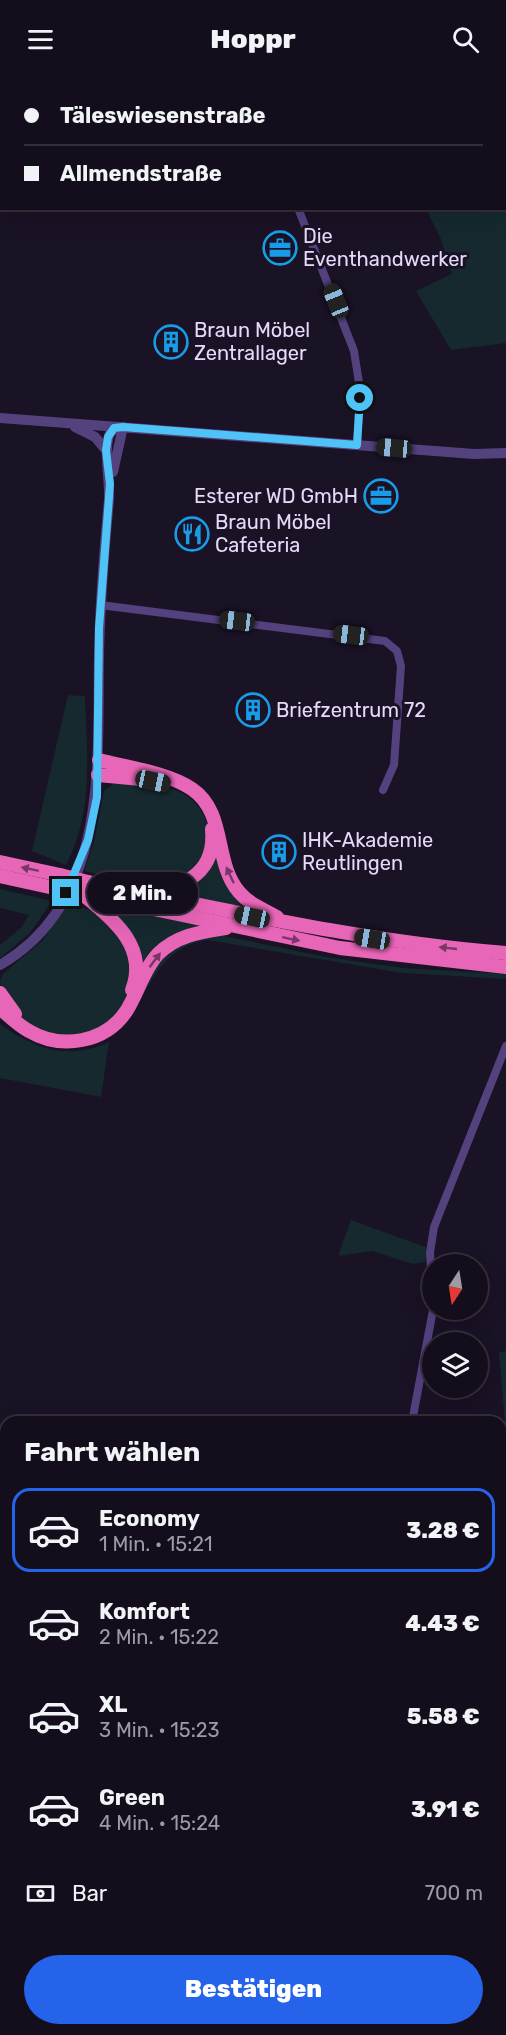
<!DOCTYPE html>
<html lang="de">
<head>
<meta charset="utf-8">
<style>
  :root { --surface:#140e1c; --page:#211c29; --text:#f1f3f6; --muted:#9d9ca3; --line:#332e3b; --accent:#2563eb }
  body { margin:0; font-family:Rubik,sans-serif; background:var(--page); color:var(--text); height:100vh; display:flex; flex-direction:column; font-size:22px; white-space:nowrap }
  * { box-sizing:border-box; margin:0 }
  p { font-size:20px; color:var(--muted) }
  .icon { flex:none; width:33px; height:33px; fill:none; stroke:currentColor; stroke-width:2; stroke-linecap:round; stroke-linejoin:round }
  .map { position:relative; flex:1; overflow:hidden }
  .side { position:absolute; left:0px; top:1338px; width:507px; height:620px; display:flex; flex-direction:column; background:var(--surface); border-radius:18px 18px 0 0; box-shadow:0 6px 24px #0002,0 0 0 2px var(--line) }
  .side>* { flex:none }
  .guide { position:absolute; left:0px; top:0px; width:507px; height:132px; box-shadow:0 6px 24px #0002,0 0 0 2px var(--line); display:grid; align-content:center; height:132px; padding:0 24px; background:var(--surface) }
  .needle { width:39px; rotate:192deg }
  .fabs { position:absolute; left:422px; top:1176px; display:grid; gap:12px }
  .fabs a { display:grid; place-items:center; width:66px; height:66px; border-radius:50%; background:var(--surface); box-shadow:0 6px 24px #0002,0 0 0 2px var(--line); font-size:30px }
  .end { position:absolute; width:27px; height:27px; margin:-14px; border:8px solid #4fc3f7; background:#111; box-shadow:0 0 0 3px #111 }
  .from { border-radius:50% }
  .bubble { position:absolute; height:42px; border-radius:21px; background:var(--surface); box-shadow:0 6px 24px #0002,0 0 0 2px var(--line); font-size:20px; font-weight:800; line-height:42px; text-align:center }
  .car { position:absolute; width:18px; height:36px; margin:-18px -9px; border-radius:8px; box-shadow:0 0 4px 2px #0007; background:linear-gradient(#222 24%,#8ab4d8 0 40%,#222 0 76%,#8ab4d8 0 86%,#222 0) }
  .guide b { display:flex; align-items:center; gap:21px; height:57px; font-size:22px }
  .guide b+b { border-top:2px solid var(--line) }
  .guide i { width:15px; height:15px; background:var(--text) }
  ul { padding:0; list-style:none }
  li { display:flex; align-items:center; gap:18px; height:84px; margin:0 12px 9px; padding:0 12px; border:3px solid transparent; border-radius:18px }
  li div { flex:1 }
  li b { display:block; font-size:22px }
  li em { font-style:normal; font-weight:800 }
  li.active { border-color:var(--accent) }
  li>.icon { width:54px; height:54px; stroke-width:1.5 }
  h2 { padding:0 24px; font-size:27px; line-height:72px }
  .pay { display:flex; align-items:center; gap:15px; height:66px; padding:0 24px; font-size:22px }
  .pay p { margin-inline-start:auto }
  .primary-button { display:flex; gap:12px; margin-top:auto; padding:12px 24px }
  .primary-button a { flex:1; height:69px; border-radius:36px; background:var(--accent); color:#fff; font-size:24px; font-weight:800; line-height:69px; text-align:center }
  header { display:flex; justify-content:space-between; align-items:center; height:78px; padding:0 24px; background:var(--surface); font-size:27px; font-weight:800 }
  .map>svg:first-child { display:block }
</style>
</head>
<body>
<header><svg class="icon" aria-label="menu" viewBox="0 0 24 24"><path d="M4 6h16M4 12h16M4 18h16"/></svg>Hoppr<svg class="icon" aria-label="search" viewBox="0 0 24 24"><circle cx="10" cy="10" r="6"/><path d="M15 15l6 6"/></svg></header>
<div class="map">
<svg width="506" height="1957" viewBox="0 0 506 1957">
  <rect width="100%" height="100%" fill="#1a1225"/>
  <!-- green -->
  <g fill="#15292f">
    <path d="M397 0H506V265L451 272 416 213 452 196 440 159 426 131 506 130V2Z"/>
    <path d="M68 617 85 618C87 676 94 734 66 787L32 773Z"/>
    <path d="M117 703C148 705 189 706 204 738 208 745 210 754 209 761 207 772 201 782 197 792L162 810 84 793 94 764 104 713Z"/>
    <path d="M214 772 263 838 170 815Z"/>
    <path d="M0 811 52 823 30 855 0 880V867L21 850 29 837 0 830Z"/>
    <path d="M69 826C99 833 111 839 124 867 132 884 132 887 129 906 119 978 13 970 0 903L3 896 42 863Z"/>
    <path d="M99 826 207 849 199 851 143 893Z"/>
    <path d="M207 857 224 858 326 879 403 890 506 896V901L402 895 207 862C136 872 151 963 75 970 45 972 23 958 0 941V935L28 956 95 961 169 872Z"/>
    <path d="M0 946C34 971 69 983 109 964L101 1019 0 1000Z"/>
    <path d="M351 1142 428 1170 425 1184 413 1186 372 1173 338 1178Z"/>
    <path d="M506 1273V1356L499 1274Z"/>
    <path d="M506 1361V1957H285L275 1953 501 1952V1376Z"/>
  </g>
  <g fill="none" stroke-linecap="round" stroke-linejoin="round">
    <!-- stream -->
    <g stroke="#101540" stroke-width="2">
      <path d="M501 1497 506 1491"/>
      <path d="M364 1952 378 1957"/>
      <path d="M468 1952 481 1957"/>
      <path d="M421 1957 435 1952"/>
    </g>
    <!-- minor -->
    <g stroke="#54427f" stroke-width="8">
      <path d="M223 0 228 2"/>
      <path d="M195 2 203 0"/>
      <path d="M0 41 2 40"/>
      <path d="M298 130 354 273 360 311 357 367"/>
      <path d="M100 527 385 563 397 573 401 588 394 687 383 712"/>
      <path d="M432 1207 430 1175 434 1149 506 968"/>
      <path d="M412 1344 433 1232"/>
      <path d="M157 1957 159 1952"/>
    </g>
    <!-- tertiary -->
    <g stroke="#54427f" stroke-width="10">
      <path d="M0 340 474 376 506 375"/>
      <path d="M75 349 95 359 106 372"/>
      <path d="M113 394 123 349"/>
      <path d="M0 887C110 823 97 686 99 577 100 525 104 474 109 422 110 402 103 370 110 355L117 349"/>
    </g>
    <!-- trunk -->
    <g stroke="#e866b8" stroke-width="14">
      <path d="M99 682C126 689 169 695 192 711 227 735 213 783 239 814 250 827 263 831 277 839"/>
      <path d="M98 697 141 701"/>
      <path d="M0 784 60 797"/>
      <path d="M0 798 54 810"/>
      <path d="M88 804C227 832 364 864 506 875"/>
      <path d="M82 816 340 870 506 889"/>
      <path d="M152 817C187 805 216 795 212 751"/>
      <path d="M86 819C116 843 148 871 132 912"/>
      <path d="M0 915 15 936"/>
      <path d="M0 930C9 938 18 947 29 953 61 972 106 965 127 932 138 914 144 891 158 876 177 857 201 854 226 850"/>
    </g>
    <!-- trunk-bridge -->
    <g stroke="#e866b8" stroke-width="14">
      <path d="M60 797 88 804"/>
      <path d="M54 810 82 816"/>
    </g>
  </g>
  <!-- one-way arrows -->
  <defs><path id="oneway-solid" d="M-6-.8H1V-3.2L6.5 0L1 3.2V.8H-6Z" transform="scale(1.5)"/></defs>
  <g fill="#773867">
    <use href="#oneway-solid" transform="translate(30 791) rotate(-168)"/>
    <use href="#oneway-solid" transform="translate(230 797) rotate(-115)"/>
    <use href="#oneway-solid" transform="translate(291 861) rotate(12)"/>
    <use href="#oneway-solid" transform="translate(448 870) rotate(-174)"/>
    <use href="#oneway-solid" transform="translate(155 882) rotate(-53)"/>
  </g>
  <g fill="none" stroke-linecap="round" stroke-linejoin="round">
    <!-- route -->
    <path stroke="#4fc3f7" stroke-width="8" d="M66 815 88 762 97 719 99 550 110 406 106 372 108 359 114 350 123 349 357 367 360 320"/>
  </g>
  <!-- icons -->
  <defs>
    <symbol id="office-ring" viewBox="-11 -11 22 22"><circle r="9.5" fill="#1a1225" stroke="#199ce8" stroke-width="1.5"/><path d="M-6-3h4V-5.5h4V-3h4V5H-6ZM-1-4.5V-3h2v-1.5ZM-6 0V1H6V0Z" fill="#199ce8"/></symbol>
    <symbol id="building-ring" viewBox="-11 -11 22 22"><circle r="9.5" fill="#1a1225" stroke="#199ce8" stroke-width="1.5"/><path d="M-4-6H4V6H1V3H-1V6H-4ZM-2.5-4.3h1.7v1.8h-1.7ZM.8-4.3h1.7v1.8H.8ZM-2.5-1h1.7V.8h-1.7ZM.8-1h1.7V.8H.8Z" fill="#199ce8"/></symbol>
    <symbol id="restaurant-ring" viewBox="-11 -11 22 22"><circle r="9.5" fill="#1a1225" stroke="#199ce8" stroke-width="1.5"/><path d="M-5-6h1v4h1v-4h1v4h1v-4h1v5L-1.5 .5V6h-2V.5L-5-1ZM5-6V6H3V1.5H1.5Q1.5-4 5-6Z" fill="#199ce8"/></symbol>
  </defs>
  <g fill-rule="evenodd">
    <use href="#office-ring" x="261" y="151" width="38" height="38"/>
    <use href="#building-ring" x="152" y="245" width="38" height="38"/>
    <use href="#office-ring" x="362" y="399" width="38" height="38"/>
    <use href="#restaurant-ring" x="173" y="437" width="38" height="38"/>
    <use href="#building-ring" x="234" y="613" width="38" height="38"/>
    <use href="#building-ring" x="260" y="755" width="38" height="38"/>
  </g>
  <g text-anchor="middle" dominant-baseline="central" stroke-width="6" stroke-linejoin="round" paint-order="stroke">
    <!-- poi labels -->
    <g font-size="20" fill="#e6dafb" stroke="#1a1225" text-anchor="start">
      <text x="303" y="158">Die<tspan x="303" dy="23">Eventhandwerker</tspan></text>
      <text x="194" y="252">Braun Möbel<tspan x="194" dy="23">Zentrallager</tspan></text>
      <text x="358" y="418" text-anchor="end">Esterer WD GmbH</text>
      <text x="215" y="444">Braun Möbel<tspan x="215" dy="23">Cafeteria</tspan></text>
      <text x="276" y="632">Briefzentrum 72</text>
      <text x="302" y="762">IHK-Akademie<tspan x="302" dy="23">Reutlingen</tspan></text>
    </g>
  </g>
</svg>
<div class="fabs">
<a><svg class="needle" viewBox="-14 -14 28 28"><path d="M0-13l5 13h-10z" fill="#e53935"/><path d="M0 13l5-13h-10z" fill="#9d9ca3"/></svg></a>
<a><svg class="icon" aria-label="layers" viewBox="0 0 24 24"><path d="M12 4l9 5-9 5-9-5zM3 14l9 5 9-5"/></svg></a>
</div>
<i class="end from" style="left:360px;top:320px"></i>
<i class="end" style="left:66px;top:815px"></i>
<div class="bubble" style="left:87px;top:794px;width:111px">2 Min.</div>
<i class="car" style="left:336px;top:223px;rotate:338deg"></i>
<i class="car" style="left:394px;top:370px;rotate:275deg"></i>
<i class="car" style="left:237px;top:543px;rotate:277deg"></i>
<i class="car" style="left:351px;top:557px;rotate:277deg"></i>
<i class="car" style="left:153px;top:703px;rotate:102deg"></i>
<i class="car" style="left:252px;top:839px;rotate:282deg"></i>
<i class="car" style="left:372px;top:861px;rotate:279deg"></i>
<div class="guide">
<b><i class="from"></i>Täleswiesenstraße</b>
<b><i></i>Allmendstraße</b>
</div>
<section class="side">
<h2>Fahrt wählen</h2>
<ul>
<li class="active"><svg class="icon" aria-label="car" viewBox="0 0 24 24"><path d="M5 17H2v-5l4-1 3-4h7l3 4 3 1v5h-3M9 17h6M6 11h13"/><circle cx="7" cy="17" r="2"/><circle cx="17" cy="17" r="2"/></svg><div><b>Economy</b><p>1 Min. · 15:21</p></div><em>3.28 €</em></li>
<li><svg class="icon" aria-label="car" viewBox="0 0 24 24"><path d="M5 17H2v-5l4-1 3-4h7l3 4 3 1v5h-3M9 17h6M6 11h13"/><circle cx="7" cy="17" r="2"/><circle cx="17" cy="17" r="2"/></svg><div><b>Komfort</b><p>2 Min. · 15:22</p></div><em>4.43 €</em></li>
<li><svg class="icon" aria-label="car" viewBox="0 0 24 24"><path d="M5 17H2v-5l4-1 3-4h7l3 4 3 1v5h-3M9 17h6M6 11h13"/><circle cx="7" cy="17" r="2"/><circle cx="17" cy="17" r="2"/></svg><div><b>XL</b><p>3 Min. · 15:23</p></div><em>5.58 €</em></li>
<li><svg class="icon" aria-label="car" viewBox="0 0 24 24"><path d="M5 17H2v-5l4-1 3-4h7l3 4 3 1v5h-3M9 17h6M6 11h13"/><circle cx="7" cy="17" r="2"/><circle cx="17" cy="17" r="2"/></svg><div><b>Green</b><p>4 Min. · 15:24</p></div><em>3.91 €</em></li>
</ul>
<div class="pay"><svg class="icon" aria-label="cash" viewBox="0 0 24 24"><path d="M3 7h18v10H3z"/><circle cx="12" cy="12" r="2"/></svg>Bar<p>700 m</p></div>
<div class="primary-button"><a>Bestätigen</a></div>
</section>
</div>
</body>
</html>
